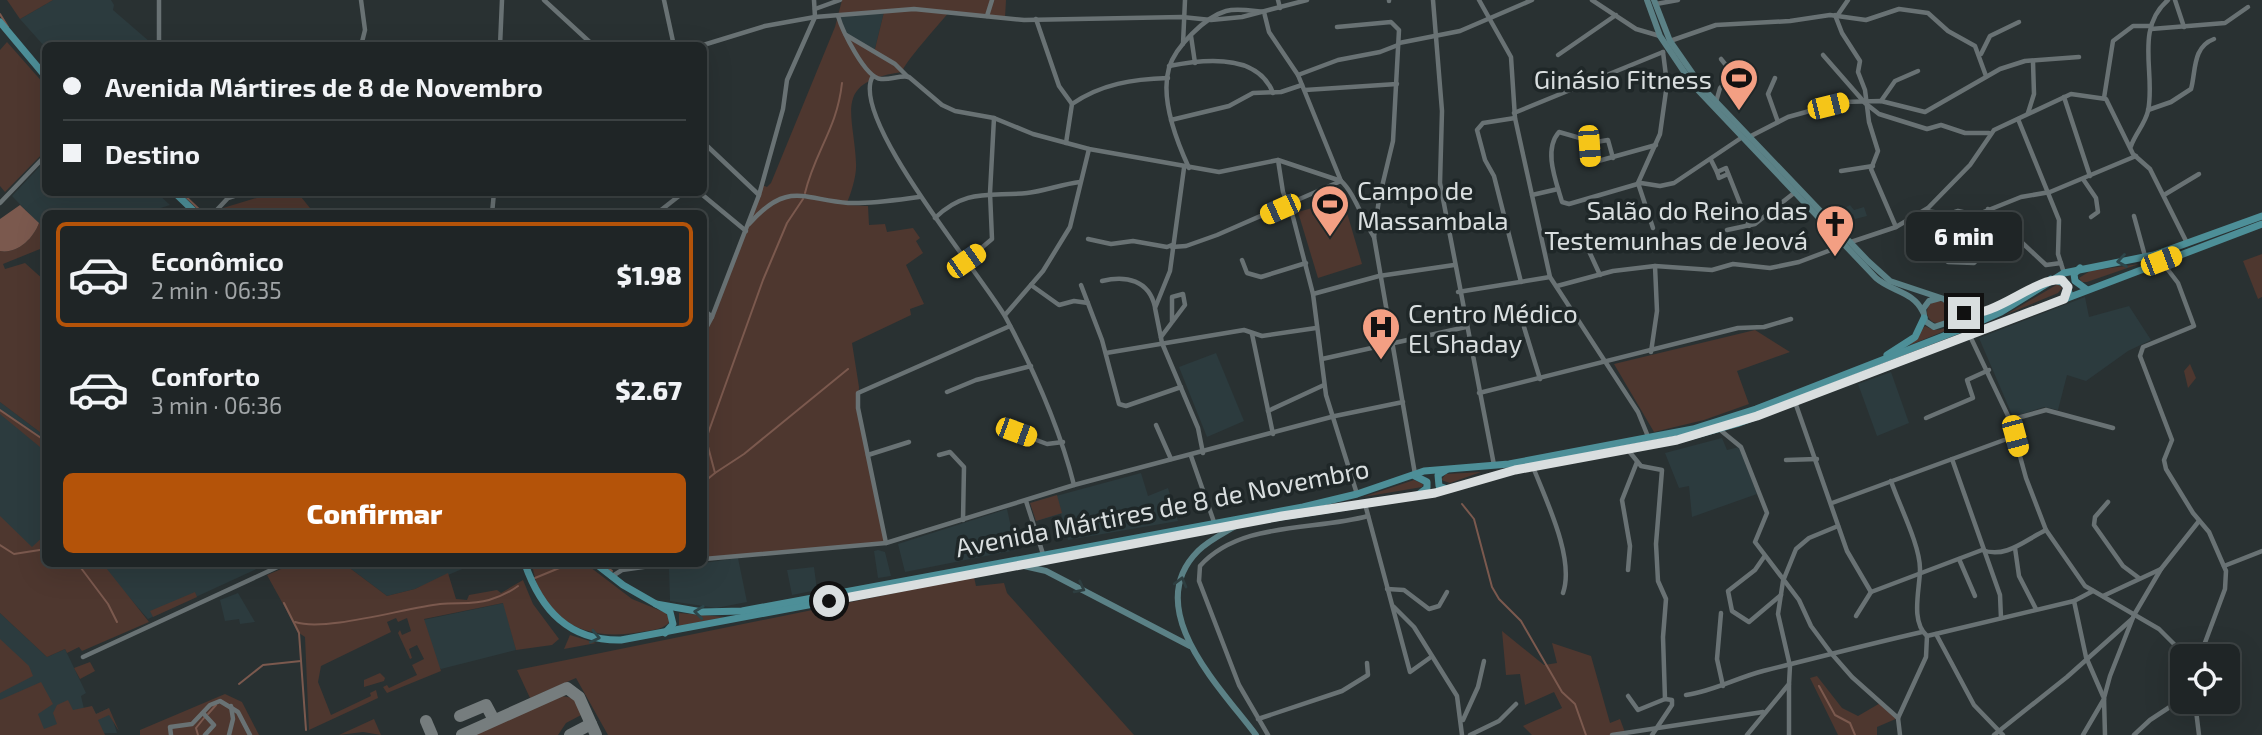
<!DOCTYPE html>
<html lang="pt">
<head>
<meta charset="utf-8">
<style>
  :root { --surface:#1f2526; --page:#272d2e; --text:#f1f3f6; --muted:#a1a5a7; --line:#3c4243; --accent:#b45309 }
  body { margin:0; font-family:"Exo 2",sans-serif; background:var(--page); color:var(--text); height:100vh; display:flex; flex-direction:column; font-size:26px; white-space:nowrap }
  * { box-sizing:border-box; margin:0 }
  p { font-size:23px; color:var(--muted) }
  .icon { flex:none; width:38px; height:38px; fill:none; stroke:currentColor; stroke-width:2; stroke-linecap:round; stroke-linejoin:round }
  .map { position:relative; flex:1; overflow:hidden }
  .drawer { position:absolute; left:42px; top:210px; width:665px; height:357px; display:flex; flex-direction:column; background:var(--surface); border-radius:10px; box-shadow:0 7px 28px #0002,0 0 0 2px var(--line) }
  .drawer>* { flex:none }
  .top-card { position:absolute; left:42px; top:42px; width:665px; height:154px; border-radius:10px; box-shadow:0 7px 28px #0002,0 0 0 2px var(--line); display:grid; align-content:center; height:154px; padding:0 21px; background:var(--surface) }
  .buttons { position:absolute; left:2170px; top:644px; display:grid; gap:14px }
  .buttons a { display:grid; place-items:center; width:70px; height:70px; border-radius:10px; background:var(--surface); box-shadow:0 7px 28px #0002,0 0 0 2px var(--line); font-size:35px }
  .end { position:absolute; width:32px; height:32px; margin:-16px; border:9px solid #d9dedf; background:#111; box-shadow:0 0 0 4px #111 }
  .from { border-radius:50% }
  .bubble { position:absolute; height:49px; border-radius:10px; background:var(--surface); box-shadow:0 7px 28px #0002,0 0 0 2px var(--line); font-size:23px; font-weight:800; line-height:49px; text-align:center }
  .car { position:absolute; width:21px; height:42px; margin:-21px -10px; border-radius:9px; box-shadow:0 0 5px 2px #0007; background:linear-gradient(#f5c518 24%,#345 0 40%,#f5c518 0 76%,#345 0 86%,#f5c518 0) }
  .top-card b { display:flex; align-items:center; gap:24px; height:66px; font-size:26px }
  .top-card b+b { border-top:2px solid var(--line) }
  .top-card i { width:18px; height:18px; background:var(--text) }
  ul { padding:12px 0 0; list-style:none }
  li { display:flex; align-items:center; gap:21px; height:105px; margin:0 14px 10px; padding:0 7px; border:4px solid transparent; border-radius:10px }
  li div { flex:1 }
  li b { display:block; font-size:26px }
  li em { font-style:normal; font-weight:800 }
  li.selected { border-color:var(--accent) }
  li>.icon { width:63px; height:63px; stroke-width:1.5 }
  .cta { display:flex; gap:14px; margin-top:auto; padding:14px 21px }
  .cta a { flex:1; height:80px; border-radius:10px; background:var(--accent); color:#fff; font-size:28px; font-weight:800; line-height:80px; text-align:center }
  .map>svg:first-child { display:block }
</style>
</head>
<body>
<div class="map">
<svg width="2262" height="735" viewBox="0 0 2262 735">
  <rect width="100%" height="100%" fill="#293132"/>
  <!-- built -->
  <g fill="#2c3b3e">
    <path d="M53 0H111L114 5 113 10 150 42 148 46 45 47 20 19Z"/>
    <path d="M884 12 874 53 846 35 838 16Z"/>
    <path d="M45 161 46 192 157 193 170 205 145 213 46 214 45 230 12 196Z"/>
    <path d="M1850 205 1854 210 1864 207 1867 216 1855 219 1853 214 1841 219 1836 213Z"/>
    <path d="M2085 297 2089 317 2129 306 2151 340 2128 351 2086 381 2067 375 2058 410 2044 407 2013 417 1979 338Z"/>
    <path d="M1216 353 1244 421 1207 437 1179 367Z"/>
    <path d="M1891 372 1909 423 1877 436 1858 384Z"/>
    <path d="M0 402 45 436V539L33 550 0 520Z"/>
    <path d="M1722 438 1727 450 1739 447 1757 494 1692 517 1689 486 1679 488 1665 453Z"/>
    <path d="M1141 473 1148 496 1168 488 1178 521 1068 540 1061 514 1036 521 1030 503Z"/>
    <path d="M1007 509 1016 550 905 572 898 544Z"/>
    <path d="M878 550 885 552 891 576 878 578 874 551Z"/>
    <path d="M738 558 747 602 716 608 670 601 669 568Z"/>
    <path d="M100 564H258L265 565 148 619Z"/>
    <path d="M335 564H474L415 589 387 596 351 569 336 567Z"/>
    <path d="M814 567 817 590 792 595 787 570Z"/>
    <path d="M238 593 255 622 240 624 239 619 225 621 220 600Z"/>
    <path d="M504 603 516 650 441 669 437 666 423 620Z"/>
    <path d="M0 613 47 657 65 649 86 693 81 696 84 709 92 706 96 714 109 708 117 733 0 735Z"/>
  </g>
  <!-- green -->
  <g fill="#4e372f" fill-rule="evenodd">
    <path d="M7 0H53L20 19Z"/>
    <path d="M842 0H1006L1005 18 949 12C940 23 903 64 902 72 832 82 854 113 856 163 857 175 851 194 846 205L868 206 869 225 885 224 887 232 913 228 920 238 916 241 923 253 906 265 924 304 910 309 911 315 852 343 859 387 858 408 886 543 704 559V332L712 317 762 185 767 187 771 183 835 27ZM884 12 874 53 846 35 838 16Z"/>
    <path d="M7 42 45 85 46 150 5 192 0 186V50Z"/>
    <path d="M297 192 314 213H220L223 208 273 193Z"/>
    <path d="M1343 199 1362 264 1318 278 1298 212Z"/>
    <path d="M39 223 45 230V247L3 264 5 269 25 263 45 281V436L0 402V251C17 254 33 239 39 223Z"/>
    <path d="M2262 254V297L2258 299 2243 261Z"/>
    <path d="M2139 264 2087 282H2082L2079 278 2090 271Z"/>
    <path d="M2058 284 2062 288 2058 293 2005 315Z"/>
    <circle cx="1938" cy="312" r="11"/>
    <path d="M1989 313 1910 345 1925 326C1941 335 1949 327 1958 314L1973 318Z"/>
    <path d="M1755 330 1790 352 1737 371 1749 404 1704 420 1654 432 1614 364Z"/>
    <path d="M2190 364 2196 378 2188 388 2184 371Z"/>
    <path d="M0 410 45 441V446L40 447 0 414Z"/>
    <path d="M1481 472 1450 483 1441 480 1446 474Z"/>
    <path d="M1414 480 1423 484 1422 487 1363 497Z"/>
    <path d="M1057 495 1062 513 1036 521 1030 503Z"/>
    <path d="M0 516 32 547 45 535 46 564H103L149 622 82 651 79 647 67 653 65 649 47 657 0 613Z"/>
    <path d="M293 564H335L336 567 351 569 387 596 415 589 448 573 456 599 467 600 469 595 497 590 501 593 523 580 533 604 559 639 552 645 516 650 503 603 424 619 441 671 387 693 383 687 387 685 389 688 417 675 412 665 424 659 417 645 409 649 412 658 410 659 398 633 400 630 402 635 411 631 407 618 398 622 396 618 387 622 391 632 321 666 318 682 331 715 371 696 370 693 376 690 378 698 309 730 305 637 299 633 267 575Z"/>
    <path d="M532 564H586L632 599 666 613 670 621C664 630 651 630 641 632 587 642 541 622 532 564Z"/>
    <path d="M974 577 976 586 1004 583 1007 593 1134 735H608L576 678 530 698 517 670Z"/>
    <path d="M195 592 197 597 153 617 150 611Z"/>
    <path d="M679 613 725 617 679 626Z"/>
    <path d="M1502 631 1544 665 1557 663 1552 643 1591 656 1610 723 1620 719 1626 735H1532L1523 726 1562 708 1554 692 1525 705 1520 674 1506 675Z"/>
    <path d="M570 635 596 643 564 649Z"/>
    <path d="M0 639 29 666 33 676 0 693Z"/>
    <path d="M90 662 95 671 80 679 74 668Z"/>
    <path d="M380 673 385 678 384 681 364 687V680Z"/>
    <path d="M1817 676 1842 708 1858 716 1882 702 1898 718 1877 727V735H1838L1810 678Z"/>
    <path d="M41 682 53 704 38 714 44 729 57 724 53 713 57 705 68 700 73 710 92 706 96 714 109 708 119 731 109 715 98 720 105 735H0V700Z"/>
    <path d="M225 694 242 702 259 735H140V730Z"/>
    <path d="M562 696 573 698 583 714 566 723 558 735H474Z"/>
    <path d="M374 719 381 735 363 732 339 735Z"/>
  </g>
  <!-- water -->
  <path fill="#7b594e" d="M20 205 39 223C33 239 17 254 0 251V219Z"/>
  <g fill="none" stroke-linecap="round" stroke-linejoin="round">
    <!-- stream -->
    <g stroke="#7b594e" stroke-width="2">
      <path d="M0 14 8 27"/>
      <path d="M181 192 204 214"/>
      <path d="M805 193C815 151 837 129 842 83"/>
      <path d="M0 410 44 440"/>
      <path d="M715 473 744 454 848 369"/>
      <path d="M704 482 715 473 706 439 763 280 787 223 803 199"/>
      <path d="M1462 504 1474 519 1492 587 1499 599 1521 621 1562 692 1575 704 1586 735"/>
      <path d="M0 545 14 554 46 549"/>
      <path d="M78 564 108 604 117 622"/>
      <path d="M248 564 261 566"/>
      <path d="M603 564 612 571"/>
      <path d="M535 578 569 564"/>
      <path d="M284 603 299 633 306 730"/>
      <path d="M295 622C326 632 404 608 440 604 457 602 473 605 489 600 499 597 510 592 518 586"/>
      <path d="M239 684 263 665 301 661"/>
      <path d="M1819 686 1835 715 1850 723 1855 735"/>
      <path d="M208 714 216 705"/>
      <path d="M198 735 196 728 204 718"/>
    </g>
    <!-- taxiway -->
    <g stroke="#767d7e" stroke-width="12">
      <path d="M460 716 486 705 494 720"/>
      <path d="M426 721 432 735"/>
      <path d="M462 735 567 688 579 697 596 735"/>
      <path d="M570 735 591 724"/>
    </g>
    <!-- street -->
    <g stroke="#697274" stroke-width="4.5">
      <path d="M159 0V46"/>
      <path d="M544 0 594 46"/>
      <path d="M664 0 674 46"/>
      <path d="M1278 0 1280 8"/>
      <path d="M1389 0V1"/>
      <path d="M1433 0 1442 111 1440 183 1494 465"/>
      <path d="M1479 0 1511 57 1515 118 1550 277 1638 412 1649 439"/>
      <path d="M1592 0 1636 29 1660 36"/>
      <path d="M2175 0 2184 27"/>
      <path d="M1656 4 1678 0"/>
      <path d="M815 9 840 0"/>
      <path d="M1835 15 1842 33 1860 61 1858 72 1865 90 1869 122 1878 151 1871 169 1896 227"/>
      <path d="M838 16C842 30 865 78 881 79 891 80 900 75 909 77L942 105 955 111 994 118 1033 134 1089 149 1219 172 1278 160 1341 181"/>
      <path d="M987 16 992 0"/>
      <path d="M1837 16 1848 0"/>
      <path d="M1036 19 1059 86 1072 104"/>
      <path d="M1337 27 1391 22 1399 30 1393 141 1379 199 1374 237 1415 474"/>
      <path d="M2151 29 2225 23 2248 7"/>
      <path d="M846 35 895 64 908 77"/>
      <path d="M1191 36 1195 63"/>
      <path d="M1670 41 1716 25 1790 21 1830 15 1866 20 1899 9 1928 13 1948 31 1975 46 1986 76"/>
      <path d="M1399 43 1460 31 1532 0"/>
      <path d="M1183 44 1185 0"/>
      <path d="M361 46 365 30 361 0"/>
      <path d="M500 46 502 0"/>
      <path d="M700 46 765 26 815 17 914 9 1024 20 1182 17 1211 20 1242 17 1307 0"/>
      <path d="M1981 54 1990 36 2019 22"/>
      <path d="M1558 55 1616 15"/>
      <path d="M1823 55 1865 103 1879 114 1927 129 1941 125 1965 133H1989"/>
      <path d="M1169 66C1203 59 1258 53 1273 93"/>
      <path d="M1298 75 1338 60 1380 52 1398 45"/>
      <path d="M873 76C847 117 984 278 1006 318 1035 372 1059 426 1074 485"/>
      <path d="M1775 78 1768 94 1778 122"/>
      <path d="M1305 90 1397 84"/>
      <path d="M2064 97 2090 176"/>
      <path d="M2104 98 2113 41 2133 26H2151"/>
      <path d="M1881 101 1895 81 1918 71"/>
      <path d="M1716 102 1720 88 1730 78 1729 69 1721 59"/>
      <path d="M2148 110 2171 102 2191 89C2196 72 2192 47 2214 39"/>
      <path d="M1514 113 1663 52"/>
      <path d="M2028 113 2034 94 2033 62"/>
      <path d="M1515 118 1483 123 1477 130 1485 160 1494 176 1521 282"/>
      <path d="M2018 119 2059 220 2058 254 2064 273"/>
      <path d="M1171 120 1229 106 1253 93 1281 92 1302 85"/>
      <path d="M1749 137 1788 117 1842 102 1881 101 1925 112 2000 69 2025 61 2079 57"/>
      <path d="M1596 142 1608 140 1613 158"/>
      <path d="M704 143 759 195"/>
      <path d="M1066 143 1072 104C1101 84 1133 79 1168 78"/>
      <path d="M1656 145 1591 163 1587 140 1559 132C1543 150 1556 181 1562 202L1569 204 1641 183 1660 186 1674 183 1741 138"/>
      <path d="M2131 146C2135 134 2145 124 2148 111 2156 74 2134 29 2168 0"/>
      <path d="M1278 160 1283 192 1293 217 1313 294 1326 395 1357 494"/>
      <path d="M1711 160 1717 172 1726 168 1749 226"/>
      <path d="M1184 168 1170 271 1155 308 1162 343 1198 428 1203 453"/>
      <path d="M1189 168C1176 140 1160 99 1169 68 1175 47 1205 17 1226 11 1238 8 1252 11 1264 12L1269 32 1298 75 1341 181C1354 192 1363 221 1374 237"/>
      <path d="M1841 171 1873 166"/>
      <path d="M1717 172 1719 178 1728 174"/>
      <path d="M2083 179 2096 198 2098 212 2091 217"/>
      <path d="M699 192 746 231"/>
      <path d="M1532 195 1558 189"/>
      <path d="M2164 195 2199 174"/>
      <path d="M0 203 46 155"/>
      <path d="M1988 209 1997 237"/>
      <path d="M1925 211 1949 214 1958 211 1976 215 2021 197 2050 192 2136 156"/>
      <path d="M213 214 228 198 246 192"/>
      <path d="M492 214 494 192"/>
      <path d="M656 214 684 192"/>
      <path d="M2134 216 2145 256"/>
      <path d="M935 218C966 188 990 197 1027 193 1045 191 1062 184 1080 182"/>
      <path d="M1912 218 1924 245 1948 262 1974 263 1997 237H2016L2046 265 2061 263"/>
      <path d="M749 224C787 181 802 199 848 203 871 204 896 200 919 197"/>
      <path d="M1653 228 1638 183 1660 134 1667 84 1663 52"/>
      <path d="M1727 230 1755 224 1794 193"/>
      <path d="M1583 238 1600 275"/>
      <path d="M1088 239 1111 244 1133 241 1167 247 1172 245"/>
      <path d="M1851 242 1896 227 1928 208 1970 165 1994 130 2071 94 2106 99 2133 154 2150 169 2187 243"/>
      <path d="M1172 247 1186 246 1217 235 1341 181"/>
      <path d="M1242 260 1247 273 1261 277 1306 263"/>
      <path d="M966 261 992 239 990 193 994 118"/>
      <path d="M2162 262 2178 283 2194 326 2143 347 2140 356 2172 440 2164 460 2166 469 2193 513 2209 532 2226 571 2225 589 2200 656"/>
      <path d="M1102 281C1126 275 1149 280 1155 307"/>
      <path d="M1031 285 1059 305 1074 301 1088 303"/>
      <path d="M1081 285 1102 340 1119 404 1126 406 1181 387"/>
      <path d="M1557 286 1613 271 1655 266 1712 270 1733 264 1770 268 1799 262 1844 245"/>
      <path d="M1458 292 1550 277"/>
      <path d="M1313 294 1379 276 1454 265"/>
      <path d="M704 310 712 317"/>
      <path d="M1005 315 1043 271 1070 227 1089 149"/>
      <path d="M1524 327 1540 379"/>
      <path d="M704 332 712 317 759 195 783 109 787 80 815 17 814 0"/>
      <path d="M1252 334 1273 434"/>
      <path d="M1970 336 2010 420 2026 478 2046 530 2085 586 2159 629 2186 656"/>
      <path d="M1161 337 1185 305 1183 294 1172 297V322"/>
      <path d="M1651 352 1657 311 1655 266"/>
      <path d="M1106 353 1244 330 1262 336 1316 328"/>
      <path d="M1322 359 1466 327"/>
      <path d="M947 392 976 380 1031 366"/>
      <path d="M1479 393 1738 328 1764 327 1791 319"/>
      <path d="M1795 402 1847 551 1871 592 1982 550C2006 559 2025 540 2046 530"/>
      <path d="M1268 411 1324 385"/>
      <path d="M1926 418 1973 398 1967 380 1989 370"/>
      <path d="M2010 420 2046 410 2113 428"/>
      <path d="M1156 425 1171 459"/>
      <path d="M1719 429 1741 447 1767 513 1755 542 1799 600 1811 626 1831 653 1852 677 1898 718"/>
      <path d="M1015 432 1047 444 1063 442"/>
      <path d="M1628 450 1641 466 1662 470 1656 544 1658 581 1666 599 1663 637 1665 699"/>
      <path d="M868 455 909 442"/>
      <path d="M939 455 950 452 964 467 963 520"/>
      <path d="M1191 456 1214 522"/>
      <path d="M1952 459 2000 595 2001 618"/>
      <path d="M1786 460 1817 459"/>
      <path d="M1533 467C1546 500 1575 559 1563 593"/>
      <path d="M1891 481C1899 505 1920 545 1920 569 1920 589 1910 621 1927 636L1926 657 1898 718 1900 735"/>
      <path d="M1026 501 1043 554"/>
      <path d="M2108 502 2095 517 2094 525 2123 566 2139 578"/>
      <path d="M1832 503 2015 436"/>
      <path d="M1365 504 1410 672 1431 657"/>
      <path d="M886 543 858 408V393L1010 326"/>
      <path d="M2015 548 2019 576 2036 609"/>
      <path d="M1764 557 1755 570 1728 591 1732 611 1749 622 1781 595"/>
      <path d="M704 559 886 543 1074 485 1335 416 1403 402"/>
      <path d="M1959 559 1975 596"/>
      <path d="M2224 566 2262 551"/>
      <path d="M1628 570 1630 546 1622 500 1637 462"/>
      <path d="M611 577 622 570 664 564"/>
      <path d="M1387 589 1404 590 1429 609 1439 606 1447 592"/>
      <path d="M2103 596 2161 569 2199 521"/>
      <path d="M2074 601 2086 657 2103 696"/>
      <path d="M1394 607 1414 627 1457 696 1462 735"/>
      <path d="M1721 613 1717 659 1723 686"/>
      <path d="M1856 616 1871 592"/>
      <path d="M1936 634 1974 705 2003 735"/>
      <path d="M1927 636 2074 601 2093 591"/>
      <path d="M83 657 284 564"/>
      <path d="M1686 695C1714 691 1736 678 1763 671 1816 658 1869 644 1922 632"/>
      <path d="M1628 696 1638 710 1665 699"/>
      <path d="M2195 702 2199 735"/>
      <path d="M203 713 214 725 205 735"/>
      <path d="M1258 719 1342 691 1368 675 1367 663"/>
      <path d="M1463 720 1478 687 1484 661"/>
      <path d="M171 735 170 727 192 724 210 705 220 701 238 712 250 735"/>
      <path d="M229 735 233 719 231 706"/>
      <path d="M1268 735 1239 685 1199 581 1200 566C1240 521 1314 531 1368 516"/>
      <path d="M1470 735 1499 721 1516 704"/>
      <path d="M1612 735 1763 712"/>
      <path d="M1652 735 1672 705V700L1665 699"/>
      <path d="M1747 735 1789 684 1790 666 1778 614 1783 581 1796 549 1809 538 1838 526"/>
      <path d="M1789 735V684"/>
      <path d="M1994 735 2067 677 2132 619"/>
      <path d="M2083 735 2104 699"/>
      <path d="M2105 735 2104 698 2110 676 2134 615 2161 569"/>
      <path d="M2134 735 2150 720 2182 699"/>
    </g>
    <!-- secondary -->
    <g stroke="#5b8186" stroke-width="6">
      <path d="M1647 0 1660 36 1693 85 1876 278C1892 292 1913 291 1923 312"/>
      <path d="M1654 0 1670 41 1702 87 1868 261 1890 281 1944 299C1953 305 1954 313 1949 322L1934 327 1925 321 1923 309 1929 301 1940 298"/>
      <path d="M1234 527C1222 534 1208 541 1198 551 1140 609 1221 688 1256 735"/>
      <path d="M1024 566 1046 571 1190 646"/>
    </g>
    <!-- primary -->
    <g stroke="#4d8f98" stroke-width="7">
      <path d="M0 22 46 77"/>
      <path d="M174 192 197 214"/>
      <path d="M2080 268 2074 274 2075 281 2086 289"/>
      <path d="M2051 279 2067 284 2069 293 2065 298"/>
      <path d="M1949 304C1979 326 1997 303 2027 293"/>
      <path d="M1887 355 1915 337 1924 318"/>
      <path d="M1446 470 1438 475 1439 486 1447 489"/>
      <path d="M1415 476 1427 482V488L1419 494"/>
      <path d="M525 564C541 610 569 641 621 640L1256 521 1435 493 1515 470 1677 440 1739 423 2262 224"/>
      <path d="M596 564 623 585 670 612 673 624 665 633"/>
      <path d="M656 604 702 612 742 611 1303 507 1357 494 1424 471 1509 464 1693 429 1756 409 1972 325 2001 312 2064 273 2154 255 2262 216"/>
    </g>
  </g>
  <!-- one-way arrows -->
  <defs><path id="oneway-chevron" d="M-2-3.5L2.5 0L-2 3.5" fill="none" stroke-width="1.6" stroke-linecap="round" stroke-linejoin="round" transform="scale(1.75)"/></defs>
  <g stroke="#2d464a">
    <use href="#oneway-chevron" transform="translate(2122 261) rotate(171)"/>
    <use href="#oneway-chevron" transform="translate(699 612) rotate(-173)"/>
    <use href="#oneway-chevron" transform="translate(595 637) rotate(12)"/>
  </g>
  <g stroke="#2e3e40">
    <use href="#oneway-chevron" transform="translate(1181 582) rotate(-75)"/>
    <use href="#oneway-chevron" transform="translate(1080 588) rotate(27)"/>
  </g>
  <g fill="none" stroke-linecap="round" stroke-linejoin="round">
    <!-- route -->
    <path stroke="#d9dedf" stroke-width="9" d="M829 601 1282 516 1435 493 1515 470 1677 440 1757 416 2064 299 2068 287 2062 280C2035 277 1994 319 1964 313"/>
  </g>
  <!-- icons -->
  <defs>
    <symbol id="stadium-pin" viewBox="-11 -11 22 30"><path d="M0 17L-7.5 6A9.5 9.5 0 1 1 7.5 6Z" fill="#f39f83" stroke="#1f2728"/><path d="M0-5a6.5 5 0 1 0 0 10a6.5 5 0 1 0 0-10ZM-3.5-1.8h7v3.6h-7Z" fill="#111"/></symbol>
    <symbol id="church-pin" viewBox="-11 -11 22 30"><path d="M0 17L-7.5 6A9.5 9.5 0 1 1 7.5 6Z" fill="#f39f83" stroke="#1f2728"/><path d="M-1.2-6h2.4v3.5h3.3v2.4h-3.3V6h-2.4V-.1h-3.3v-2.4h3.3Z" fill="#111"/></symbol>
    <symbol id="hospital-pin" viewBox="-11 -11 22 30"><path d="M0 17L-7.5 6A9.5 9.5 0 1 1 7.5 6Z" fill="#f39f83" stroke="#1f2728"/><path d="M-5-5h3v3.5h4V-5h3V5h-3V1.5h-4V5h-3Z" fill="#111"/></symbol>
  </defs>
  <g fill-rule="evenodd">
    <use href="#stadium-pin" x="1717" y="56" width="44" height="60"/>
    <use href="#stadium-pin" x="1308" y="182" width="44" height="60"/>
    <use href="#church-pin" x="1813" y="202" width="44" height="60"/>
    <use href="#hospital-pin" x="1359" y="305" width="44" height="60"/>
  </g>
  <g text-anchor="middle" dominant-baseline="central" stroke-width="7" stroke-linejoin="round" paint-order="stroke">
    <!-- poi labels -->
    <g font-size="26" fill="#d9dedf" stroke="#1f2728" text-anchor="end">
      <text x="1712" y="78">Ginásio Fitness</text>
      <text x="1357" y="189" text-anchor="start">Campo de<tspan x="1357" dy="30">Massambala</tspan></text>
      <text x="1808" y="209">Salão do Reino das<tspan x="1808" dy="30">Testemunhas de Jeová</tspan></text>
      <text x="1408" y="312" text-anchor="start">Centro Médico<tspan x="1408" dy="30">El Shaday</tspan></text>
    </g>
    <!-- street labels -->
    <g font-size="26" fill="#d9dedf" stroke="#1f2728">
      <text transform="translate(1162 507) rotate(-11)">Avenida Mártires de 8 de Novembro</text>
    </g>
  </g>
</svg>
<div class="buttons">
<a><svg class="icon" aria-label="locate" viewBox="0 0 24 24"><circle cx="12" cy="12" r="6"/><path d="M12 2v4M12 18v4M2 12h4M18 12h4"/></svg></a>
</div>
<i class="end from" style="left:829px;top:601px"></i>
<i class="end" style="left:1964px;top:313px"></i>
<div class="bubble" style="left:1906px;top:212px;width:116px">6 min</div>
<i class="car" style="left:1828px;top:106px;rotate:76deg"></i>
<i class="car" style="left:1589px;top:146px;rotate:176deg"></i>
<i class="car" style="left:1280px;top:209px;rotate:246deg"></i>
<i class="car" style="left:966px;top:261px;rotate:55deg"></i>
<i class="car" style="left:2161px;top:261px;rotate:69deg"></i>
<i class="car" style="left:1016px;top:432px;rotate:110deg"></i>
<i class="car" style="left:2015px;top:436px;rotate:165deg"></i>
<div class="top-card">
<b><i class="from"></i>Avenida Mártires de 8 de Novembro</b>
<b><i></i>Destino</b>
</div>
<section class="drawer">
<ul>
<li class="selected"><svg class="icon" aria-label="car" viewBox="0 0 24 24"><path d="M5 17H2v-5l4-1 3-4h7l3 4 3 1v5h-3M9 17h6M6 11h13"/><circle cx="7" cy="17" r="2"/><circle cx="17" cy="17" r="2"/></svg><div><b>Econômico</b><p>2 min · 06:35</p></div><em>$1.98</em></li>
<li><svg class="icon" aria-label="car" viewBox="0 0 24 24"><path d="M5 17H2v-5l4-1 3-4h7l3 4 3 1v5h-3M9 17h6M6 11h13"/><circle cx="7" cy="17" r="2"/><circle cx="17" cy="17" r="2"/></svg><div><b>Conforto</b><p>3 min · 06:36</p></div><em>$2.67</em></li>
</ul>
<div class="cta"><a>Confirmar</a></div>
</section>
</div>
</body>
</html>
